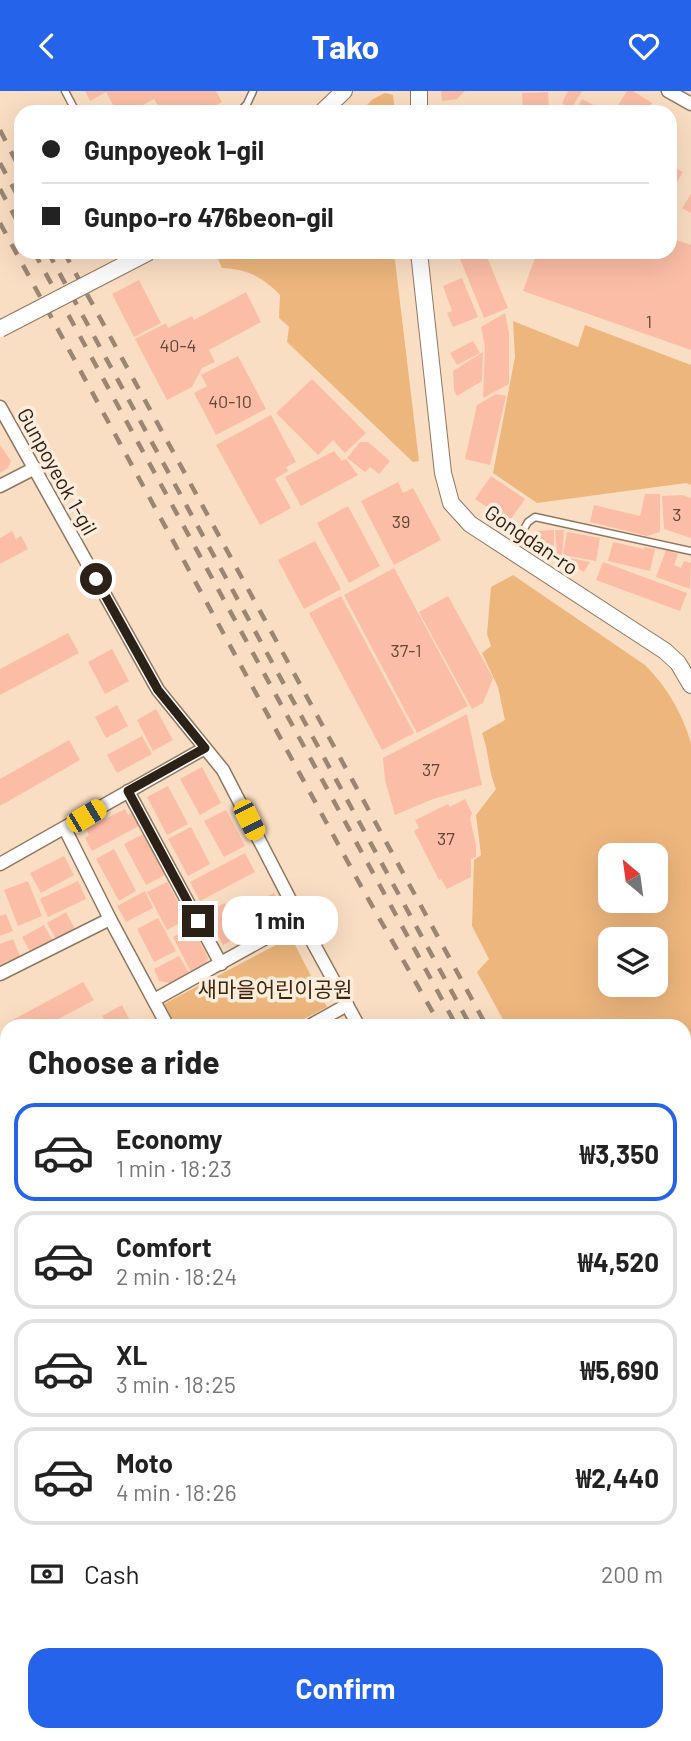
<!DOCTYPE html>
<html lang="en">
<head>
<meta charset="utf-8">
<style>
  :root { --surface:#fff; --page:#f6f6f6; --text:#222; --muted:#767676; --line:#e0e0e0; --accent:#2563eb }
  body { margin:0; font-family:Barlow,"Noto Sans KR",sans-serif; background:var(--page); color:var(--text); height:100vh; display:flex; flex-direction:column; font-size:26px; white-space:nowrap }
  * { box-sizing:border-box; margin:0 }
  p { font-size:23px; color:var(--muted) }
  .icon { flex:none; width:38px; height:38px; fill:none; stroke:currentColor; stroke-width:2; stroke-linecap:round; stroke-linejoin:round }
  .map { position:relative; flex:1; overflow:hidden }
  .panel { position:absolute; left:0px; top:928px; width:691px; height:723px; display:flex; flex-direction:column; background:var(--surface); border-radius:21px 21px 0 0; box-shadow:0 7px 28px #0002 }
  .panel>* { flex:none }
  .top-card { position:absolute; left:14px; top:14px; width:663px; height:154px; border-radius:21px; box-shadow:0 7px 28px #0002; display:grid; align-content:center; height:154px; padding:0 28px; background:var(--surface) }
  .needle { width:46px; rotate:331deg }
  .fabs { position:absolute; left:598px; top:752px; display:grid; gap:14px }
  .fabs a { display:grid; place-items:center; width:70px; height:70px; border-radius:14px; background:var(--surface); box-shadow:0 7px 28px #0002; font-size:35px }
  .end { position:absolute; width:32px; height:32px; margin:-16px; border:9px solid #2b2117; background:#fff; box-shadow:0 0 0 4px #fff }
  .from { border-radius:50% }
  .bubble { position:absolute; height:49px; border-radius:21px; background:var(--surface); box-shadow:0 7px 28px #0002; font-size:23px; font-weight:700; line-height:49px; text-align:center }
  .car { position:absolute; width:21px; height:42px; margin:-21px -10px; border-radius:9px; box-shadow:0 0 5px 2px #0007; background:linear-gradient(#f5c518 24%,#345 0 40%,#f5c518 0 76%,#345 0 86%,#f5c518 0) }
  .top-card b { display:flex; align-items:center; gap:24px; height:66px; font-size:26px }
  .top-card b+b { border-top:2px solid var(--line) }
  .top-card i { width:18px; height:18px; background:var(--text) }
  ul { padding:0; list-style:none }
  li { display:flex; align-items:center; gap:21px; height:98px; margin:0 14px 10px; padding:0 14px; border:4px solid var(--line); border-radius:21px }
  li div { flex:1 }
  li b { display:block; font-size:26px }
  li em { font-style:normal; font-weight:700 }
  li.on { border-color:var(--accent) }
  li>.icon { width:63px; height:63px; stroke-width:1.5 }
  h2 { padding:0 28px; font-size:32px; line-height:84px }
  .pay { display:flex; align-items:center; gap:18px; height:77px; padding:0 28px; font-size:26px }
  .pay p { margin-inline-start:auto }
  .button { display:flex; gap:14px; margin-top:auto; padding:14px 28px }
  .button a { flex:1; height:80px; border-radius:21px; background:var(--accent); color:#fff; font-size:28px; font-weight:700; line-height:80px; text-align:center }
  header { display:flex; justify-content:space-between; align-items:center; height:91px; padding:0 28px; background:var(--accent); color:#fff; font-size:32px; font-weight:700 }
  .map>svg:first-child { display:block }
</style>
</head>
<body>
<header><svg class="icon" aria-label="back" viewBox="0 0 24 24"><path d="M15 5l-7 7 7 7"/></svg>Tako<svg class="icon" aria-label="heart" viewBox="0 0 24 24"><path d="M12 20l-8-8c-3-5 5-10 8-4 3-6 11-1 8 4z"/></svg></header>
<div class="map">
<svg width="691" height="1650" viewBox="0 0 691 1650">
  <rect width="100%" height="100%" fill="#fadec3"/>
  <!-- green -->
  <g fill="#edb67d" fill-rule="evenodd">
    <path d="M385 2 393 4 395 21H360L373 8Z"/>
    <path d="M215 161H394L419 370 413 371 287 251 289 236 279 227 280 204C263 186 247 178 222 177Z"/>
    <path d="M513 230 578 256 585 234 691 274V394L686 392 537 412 493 382 515 266Z"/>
    <path d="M513 484 645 574C668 597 682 622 691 652V1004L684 999V934H506L477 881 489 868 472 835 474 769 481 764 476 724 496 698C488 679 489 661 482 642L505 629 498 596 482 562 491 555 487 543 491 496ZM611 765H656V810H611ZM611 849H656V894H611Z"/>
    <path d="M291 846 327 916 292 934H175L164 913Z"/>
    <path d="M684 1592 691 1604V1650H555V1643H684Z"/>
  </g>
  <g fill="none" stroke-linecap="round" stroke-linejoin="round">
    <!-- stream -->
    <g stroke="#53bccb" stroke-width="4.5">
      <path d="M687 1203 691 1227"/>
      <path d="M544 1650 546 1643"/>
    </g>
  </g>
  <!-- building -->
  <g fill="#fbbda5">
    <path d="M85 0H216L222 11 204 21H162L154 8 130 21H117L106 1 90 10Z"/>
    <path d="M441 0H465L457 8 442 10Z"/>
    <path d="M568 0H582L571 18 562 12Z"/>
    <path d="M627 0H633L652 12 647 21H614Z"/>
    <path d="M548 1 549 21H523L522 2Z"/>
    <path d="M582 8 607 21H575Z"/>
    <path d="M670 74 683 81 670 103Z"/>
    <path d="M691 103V122L682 117Z"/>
    <path d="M670 147 691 154V259L523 200 537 161H670Z"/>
    <path d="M463 161H485L508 217 484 227 458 163Z"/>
    <path d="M462 187 478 226 453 236 447 222 452 220 443 195Z"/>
    <path d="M139 189 161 232 134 246 112 203Z"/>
    <path d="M246 201 261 231 209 259 215 271 202 277 192 296 167 309 135 248 166 232 168 237 192 225 194 229Z"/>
    <path d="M505 222 509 242V293L483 307 485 255 481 236Z"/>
    <path d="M473 250 480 262 457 274 450 262Z"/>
    <path d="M483 261 482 290 457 305 454 299 453 280Z"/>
    <path d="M238 265 266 318 216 344 194 302 207 295 201 284Z"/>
    <path d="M312 288 366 342 345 362 333 349 318 364 276 322Z"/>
    <path d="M496 303 506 305 490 374 465 368 477 314Z"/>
    <path d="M271 324 296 371 286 376 288 380 275 388 291 417 260 434 216 354Z"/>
    <path d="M360 351H368L390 370 379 383 370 376 365 381 347 367Z"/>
    <path d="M0 354 11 370 8 377 0 382Z"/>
    <path d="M334 360 342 370 346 368 358 384 301 415 285 386Z"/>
    <path d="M491 385 525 408 509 431 475 408Z"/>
    <path d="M398 391 403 402 413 397 441 449 394 474 361 410Z"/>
    <path d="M645 403H660V441L647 445 590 431 594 414 640 425Z"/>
    <path d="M682 404 691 407V447L664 438 662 405Z"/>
    <path d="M348 415 380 475 349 492 317 432Z"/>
    <path d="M554 439V462L537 456 536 440Z"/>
    <path d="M555 439H564L562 466 557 463Z"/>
    <path d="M12 440 16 448 21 445 28 458 0 473V447Z"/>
    <path d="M567 441 600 447 596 470 563 464Z"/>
    <path d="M315 450 341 498 304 518 278 469Z"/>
    <path d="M613 451 644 458V456L655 458 650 480 608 470Z"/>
    <path d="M666 459 678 463 674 474 681 477 684 470 691 472 690 498 656 486Z"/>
    <path d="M565 466 590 471 584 481 563 469Z"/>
    <path d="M603 471 687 502 680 520 596 489Z"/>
    <path d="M394 477 468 615 417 642 344 504Z"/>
    <path d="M341 505 414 642 382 659 309 522Z"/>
    <path d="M448 505 493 587 483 612 472 618 419 521Z"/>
    <path d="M68 542 79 562 0 604V578Z"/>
    <path d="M112 558 129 590 105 603 88 571Z"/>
    <path d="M117 614 128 635 106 647 95 626Z"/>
    <path d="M156 618 173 649 153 660 137 629Z"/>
    <path d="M467 623 482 694 433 708 395 724 385 689 383 667Z"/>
    <path d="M142 645 152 663 117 682 107 664Z"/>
    <path d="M69 649 80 669 0 715V688Z"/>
    <path d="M202 676 221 712 200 724 180 688Z"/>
    <path d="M168 695 188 733 167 744 147 706Z"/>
    <path d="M465 708 472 722 470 727 476 754V766L471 768V786L447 798 441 788 439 789 414 740 419 737 415 729 448 713 450 716Z"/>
    <path d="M125 718 128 724 132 722 139 735 92 760 85 747 89 744 86 738Z"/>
    <path d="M226 719 245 755 224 766 204 730Z"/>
    <path d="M191 736 210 773 188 785 168 748Z"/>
    <path d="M143 743 165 784 146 794 124 753Z"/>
    <path d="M114 758 136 800 119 810 96 768Z"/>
    <path d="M245 762 255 781 200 810 190 791Z"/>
    <path d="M64 765 74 784 41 802 30 782Z"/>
    <path d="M28 790 42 825 18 835 4 799Z"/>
    <path d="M78 790 86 808 48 826 40 808Z"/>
    <path d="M167 791 187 828 167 839 147 801Z"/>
    <path d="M145 800 153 817 126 831 117 815Z"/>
    <path d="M274 802 285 823 247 843 236 822Z"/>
    <path d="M225 812 242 844 223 854 206 822Z"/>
    <path d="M66 821 75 838 56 848 47 832Z"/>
    <path d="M6 823 13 840 0 845V825Z"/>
    <path d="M158 827 176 860 154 871 137 838Z"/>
    <path d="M44 834 53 850 31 862 22 846Z"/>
    <path d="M192 836 208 867 207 872 191 881 173 846Z"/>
    <path d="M13 848 21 867 0 878V853Z"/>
    <path d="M179 865 189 882 170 892 159 890 154 878Z"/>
    <path d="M83 891 94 909 47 934H11L9 931Z"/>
    <path d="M122 914 132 934H107L102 925Z"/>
    <path d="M7 1027V1055L0 1058V1031Z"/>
    <path d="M7 1113V1138L0 1125V1117Z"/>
    <path d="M0 1189 7 1202V1226L0 1230Z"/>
    <path d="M7 1238V1255L5 1256 0 1247V1241Z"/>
    <path d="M5 1270 7 1274V1301L0 1304V1272Z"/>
    <path d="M7 1309V1331L0 1327V1313Z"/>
    <path d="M7 1369V1407L0 1410V1372Z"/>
    <path d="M7 1444V1469H6L0 1446Z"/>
    <path d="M0 1638H7V1643H20L21 1650H0Z"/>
    <path d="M319 1643H350L351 1646 344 1650H323Z"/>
    <path d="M410 1643H443L437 1647 439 1650H397Z"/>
  </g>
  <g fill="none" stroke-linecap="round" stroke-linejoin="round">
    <!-- tertiary-tunnel -->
    <path stroke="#d1b8a1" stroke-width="16" stroke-dasharray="16 8" stroke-linecap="butt" d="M684 1151 691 1141"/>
    <defs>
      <g id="service">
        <path d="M65 0 74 17 82 21"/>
        <path d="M239 21 247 13 253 0"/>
        <path d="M512 458 528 431 535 426 691 460"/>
      </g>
      <g id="minor">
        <path d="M668 0 691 13"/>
        <path d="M0 316 158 599 223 679 300 828 358 934"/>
        <path d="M0 395 35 377"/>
        <path d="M128 700 221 873"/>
        <path d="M65 738 110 828 167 934"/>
        <path d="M0 773 205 657"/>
        <path d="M0 883 110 828"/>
        <path d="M154 909 300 828"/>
        <path d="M311 934 347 914"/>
        <path d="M0 1101 7 1097"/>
        <path d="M0 1169 7 1182"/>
        <path d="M0 1348 7 1345"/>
        <path d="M684 1532 691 1557"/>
        <path d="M495 1650 498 1643"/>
      </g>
      <g id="tertiary">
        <path d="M322 21 344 0"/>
        <path d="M419 21V0"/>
        <path d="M419 161 443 382 451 412 470 433 665 560 678 572 691 594"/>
        <path d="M0 1541 7 1540"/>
      </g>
    </defs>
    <!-- service casing -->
    <use href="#service" stroke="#90785f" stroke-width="9"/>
    <!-- minor casing -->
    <use href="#minor" stroke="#90785f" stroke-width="15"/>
    <!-- tertiary casing -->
    <use href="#tertiary" stroke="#90785f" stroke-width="18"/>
    <!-- service -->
    <use href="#service" stroke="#fff" stroke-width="6"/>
    <!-- minor -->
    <use href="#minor" stroke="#fff" stroke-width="12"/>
    <!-- tertiary -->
    <use href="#tertiary" stroke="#fff" stroke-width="16"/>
    <!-- rail -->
    <g stroke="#9a8673" stroke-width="4.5" stroke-dasharray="12 12" stroke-linecap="butt">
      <path d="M0 39 21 80"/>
      <path d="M0 72 21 111"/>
      <path d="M0 98 21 137"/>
      <path d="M0 132 362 797 440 934"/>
      <path d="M34 161 456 934"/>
      <path d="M48 161 470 934"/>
      <path d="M64 161 486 934"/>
      <path d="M684 1297 691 1309"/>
      <path d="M684 1323 691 1335"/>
      <path d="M684 1347 691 1360"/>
      <path d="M684 1372 691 1384"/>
    </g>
    <defs>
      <path id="tertiary-bridge" d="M0 238 149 161"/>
    </defs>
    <!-- tertiary-bridge casing -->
    <use href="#tertiary-bridge" stroke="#90785f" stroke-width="18" stroke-linecap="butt"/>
    <!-- tertiary-bridge -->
    <use href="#tertiary-bridge" stroke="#fff" stroke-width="16"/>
  </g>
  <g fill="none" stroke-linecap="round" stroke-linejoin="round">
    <!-- route -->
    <path stroke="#2b2117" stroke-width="9" d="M96 488 158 599 205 657 128 700 198 830"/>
  </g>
  <g text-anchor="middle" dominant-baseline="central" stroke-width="7" stroke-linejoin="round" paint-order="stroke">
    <!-- number labels -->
    <g font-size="18" fill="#5f483a">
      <text x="649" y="230">1</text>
      <text x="178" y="254">40-4</text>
      <text x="230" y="310">40-10</text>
      <text x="677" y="423">3</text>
      <text x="401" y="430">39</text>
      <text x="406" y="559">37-1</text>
      <text x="431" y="678">37</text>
      <text x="446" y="747">37</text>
    </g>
    <!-- street labels -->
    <g font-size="21" fill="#2b2117" stroke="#feeddd">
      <text transform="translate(58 380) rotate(61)">Gunpoyeok 1-gil</text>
      <text transform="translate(532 448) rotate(34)">Gongdan-ro</text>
    </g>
    <!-- park labels -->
    <g font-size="21" fill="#3c260c" stroke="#feeddd">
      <text x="275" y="897">새마을어린이공원</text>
    </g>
  </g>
</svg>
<div class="fabs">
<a><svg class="needle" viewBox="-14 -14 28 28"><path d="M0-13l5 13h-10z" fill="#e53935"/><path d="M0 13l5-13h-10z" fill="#767676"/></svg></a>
<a><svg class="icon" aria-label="layers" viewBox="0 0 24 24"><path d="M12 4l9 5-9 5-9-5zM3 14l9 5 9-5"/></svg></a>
</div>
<i class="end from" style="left:96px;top:488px"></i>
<i class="end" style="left:198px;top:830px"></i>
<div class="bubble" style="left:222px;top:805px;width:116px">1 min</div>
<i class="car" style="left:86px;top:725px;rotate:59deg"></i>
<i class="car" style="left:249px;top:729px;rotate:153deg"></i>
<div class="top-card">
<b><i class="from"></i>Gunpoyeok 1-gil</b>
<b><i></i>Gunpo-ro 476beon-gil</b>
</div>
<section class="panel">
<h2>Choose a ride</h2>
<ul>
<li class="on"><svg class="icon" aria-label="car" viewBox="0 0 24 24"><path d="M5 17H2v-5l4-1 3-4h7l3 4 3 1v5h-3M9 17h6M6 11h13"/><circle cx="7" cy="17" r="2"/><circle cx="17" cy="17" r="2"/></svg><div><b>Economy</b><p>1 min · 18:23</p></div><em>₩3,350</em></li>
<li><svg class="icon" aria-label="car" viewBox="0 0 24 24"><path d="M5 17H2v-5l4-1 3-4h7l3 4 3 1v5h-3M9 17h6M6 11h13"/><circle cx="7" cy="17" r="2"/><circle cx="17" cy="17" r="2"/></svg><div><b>Comfort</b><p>2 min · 18:24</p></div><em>₩4,520</em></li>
<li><svg class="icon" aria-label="car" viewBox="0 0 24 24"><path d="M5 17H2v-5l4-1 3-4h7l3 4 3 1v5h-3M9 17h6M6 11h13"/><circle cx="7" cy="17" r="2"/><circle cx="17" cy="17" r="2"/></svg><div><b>XL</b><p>3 min · 18:25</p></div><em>₩5,690</em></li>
<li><svg class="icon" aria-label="car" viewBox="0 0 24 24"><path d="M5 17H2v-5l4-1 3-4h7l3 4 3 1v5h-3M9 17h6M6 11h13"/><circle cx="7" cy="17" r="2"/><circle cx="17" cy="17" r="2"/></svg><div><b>Moto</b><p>4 min · 18:26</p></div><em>₩2,440</em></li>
</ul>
<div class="pay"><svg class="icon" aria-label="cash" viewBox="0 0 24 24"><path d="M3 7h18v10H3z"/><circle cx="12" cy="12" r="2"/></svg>Cash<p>200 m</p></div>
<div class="button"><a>Confirm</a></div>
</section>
</div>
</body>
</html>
